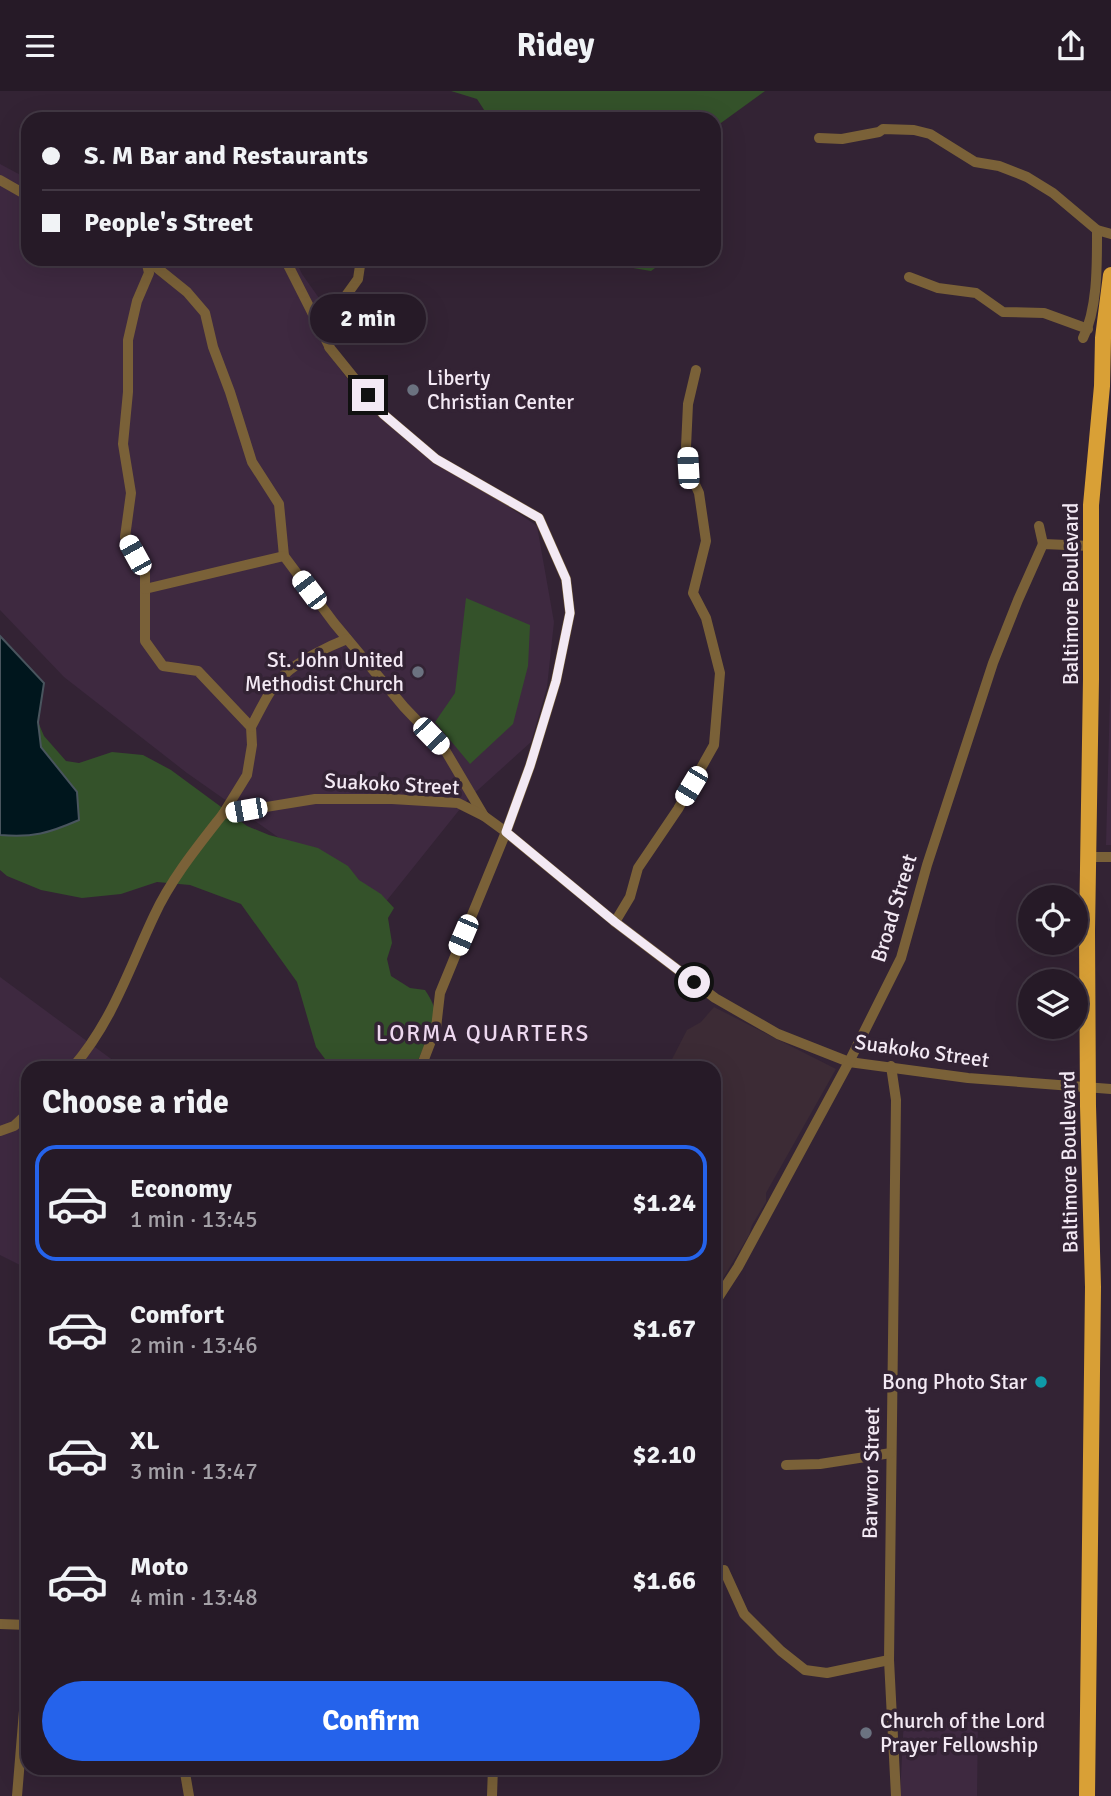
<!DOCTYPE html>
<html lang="en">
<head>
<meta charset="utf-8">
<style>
  :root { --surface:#261a27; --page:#2e232f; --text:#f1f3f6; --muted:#a4a1a7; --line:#423844; --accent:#2563eb }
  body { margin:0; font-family:Signika,sans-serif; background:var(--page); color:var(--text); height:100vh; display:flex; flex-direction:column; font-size:26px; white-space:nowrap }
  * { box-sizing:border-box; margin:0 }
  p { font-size:23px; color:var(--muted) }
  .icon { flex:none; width:38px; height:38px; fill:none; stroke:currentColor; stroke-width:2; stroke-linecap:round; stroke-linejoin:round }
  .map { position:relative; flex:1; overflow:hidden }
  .details { position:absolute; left:21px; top:970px; width:700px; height:714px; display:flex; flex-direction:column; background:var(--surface); border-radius:21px; box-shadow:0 7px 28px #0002,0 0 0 2px var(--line) }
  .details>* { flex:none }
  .banner { position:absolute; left:21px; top:21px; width:700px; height:154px; border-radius:21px; box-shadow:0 7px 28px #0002,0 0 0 2px var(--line); display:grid; align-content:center; height:154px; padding:0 21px; background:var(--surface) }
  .buttons { position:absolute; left:1018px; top:794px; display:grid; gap:14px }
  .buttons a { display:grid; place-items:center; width:70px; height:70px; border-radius:50%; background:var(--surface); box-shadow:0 7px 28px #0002,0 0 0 2px var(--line); font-size:35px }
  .end { position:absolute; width:32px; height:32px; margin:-16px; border:9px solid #f3e9f4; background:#111; box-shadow:0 0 0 4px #111 }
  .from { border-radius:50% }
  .bubble { position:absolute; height:49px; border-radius:24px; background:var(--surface); box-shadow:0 7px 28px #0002,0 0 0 2px var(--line); font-size:23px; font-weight:800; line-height:49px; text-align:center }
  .car { position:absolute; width:21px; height:42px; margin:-21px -10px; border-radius:9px; box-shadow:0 0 5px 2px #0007; background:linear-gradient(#fff 24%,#345 0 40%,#fff 0 76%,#345 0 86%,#fff 0) }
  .banner b { display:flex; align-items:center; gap:24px; height:66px; font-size:26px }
  .banner b+b { border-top:2px solid var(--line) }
  .banner i { width:18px; height:18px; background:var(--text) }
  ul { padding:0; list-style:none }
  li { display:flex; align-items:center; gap:21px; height:116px; margin:0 14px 10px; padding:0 7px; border:4px solid transparent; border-radius:21px }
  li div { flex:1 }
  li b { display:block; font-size:26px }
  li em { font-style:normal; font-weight:800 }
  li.current { border-color:var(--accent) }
  li>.icon { width:63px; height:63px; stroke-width:1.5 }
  h2 { padding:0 21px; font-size:32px; line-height:84px }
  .cta { display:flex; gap:14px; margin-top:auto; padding:14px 21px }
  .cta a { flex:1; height:80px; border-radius:42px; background:var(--accent); color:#fff; font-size:28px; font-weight:800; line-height:80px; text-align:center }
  header { display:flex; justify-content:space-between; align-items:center; height:91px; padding:0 21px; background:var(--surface); font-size:32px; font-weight:800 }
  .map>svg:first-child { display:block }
</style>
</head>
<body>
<header><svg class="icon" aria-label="menu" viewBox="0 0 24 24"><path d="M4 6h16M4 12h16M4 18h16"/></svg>Ridey<svg class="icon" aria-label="share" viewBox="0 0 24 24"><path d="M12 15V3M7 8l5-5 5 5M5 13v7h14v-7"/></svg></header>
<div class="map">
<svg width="1111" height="1705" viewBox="0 0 1111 1705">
  <rect width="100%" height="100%" fill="#332334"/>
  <!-- commercial -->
  <path fill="#3c2b35" d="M714 916 836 978 766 1102V1111L752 1134 749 1144 716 1199 714 1198V976H668L687 939 701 931Z"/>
  <!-- built -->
  <g fill="#3e2940">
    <path d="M0 73 28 88V168H295L302 183 336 231 334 270 353 295 418 354 537 435 554 531 547 596 531 651 468 708 380 818 187 682 64 586 0 519Z"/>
    <path d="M1111 568V754H1106Z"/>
    <path d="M0 886 122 976H28V1178L0 1164Z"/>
    <path d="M904 1626 978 1628 977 1705H900Z"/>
  </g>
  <!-- green -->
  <g fill="#34522a">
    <path d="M451 0H765L714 37V28H490L477 8Z"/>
    <path d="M604 168H667L651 180 615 174Z"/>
    <path d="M466 507 530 534 528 575 513 633 470 673 435 631 455 602Z"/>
    <path d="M38 631 44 645 66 670 79 672 112 661 143 664 171 679 247 735 269 744 318 757 348 775 359 789 381 803 394 817 388 827 392 852 387 868 391 885 410 897 425 899C449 933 425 944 416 976H331L316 956 297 891 241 813 190 794 157 791 121 803 82 807 41 799 7 785 0 779V744C33 747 49 742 79 729L77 701 41 656Z"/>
  </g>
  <!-- water -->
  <path fill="#00161d" stroke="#49555e" stroke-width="2" d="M0 545 44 592 38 631 41 656 77 701 79 729C49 742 33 747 0 744Z"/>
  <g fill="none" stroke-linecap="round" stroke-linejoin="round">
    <!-- minor -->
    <g stroke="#7a6138" stroke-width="10">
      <path d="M819 47 842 48 879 41 883 38 914 39 930 43 975 71 999 75 1027 86 1053 102 1097 139 1111 143"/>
      <path d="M0 89 28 105"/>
      <path d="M146 168 187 201 205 222 213 256 230 301 252 371 279 413 284 465 334 532 404 616 445 659 484 725"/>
      <path d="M283 168 287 172 329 255"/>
      <path d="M361 168 358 188 335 220 329 256 383 323 436 368 539 427 566 488 570 522 556 590 530 675 506 741 440 902 436 937 421 976"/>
      <path d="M146 169 149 182 137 210 128 249V301L123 353 131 402 125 446 145 482V550L163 575 198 580 251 636 252 654 247 684 223 723"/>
      <path d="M909 186 938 197 976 202 1003 221 1044 222 1088 238"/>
      <path d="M1083 247C1098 217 1097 172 1097 139"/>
      <path d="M1039 435 1043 453"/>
      <path d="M145 498 284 465"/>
      <path d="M251 636C261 618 269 598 284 584 298 570 329 555 347 548"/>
      <path d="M1090 766H1111"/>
      <path d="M615 831 630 806 638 777 678 718 714 654 720 582 706 527 693 502 706 450 699 402 688 378 686 356 688 313 696 279"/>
      <path d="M891 975 896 1009 889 1569 896 1705"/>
      <path d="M73 976C112 931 129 878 154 825 171 788 198 755 223 723L315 708H392L458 712 484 725 506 741 615 831 715 907 778 943 849 971 968 987 1111 998"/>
      <path d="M0 1040 14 1035 28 1022"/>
      <path d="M714 1213 738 1176 849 971 901 867 927 774 993 572 1018 509 1043 453 1091 455"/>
      <path d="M786 1374 820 1373 891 1362"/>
      <path d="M724 1479 744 1523 781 1560 805 1579 827 1582 889 1569"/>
      <path d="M0 1533 28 1534"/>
      <path d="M184 1676 189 1705"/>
      <path d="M17 1705 28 1571"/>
      <path d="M492 1705 493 1676"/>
    </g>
    <!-- trunk -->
    <path stroke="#d9a036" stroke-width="16" d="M1087 1705 1093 1196 1088 1015 1087 840 1091 588V414L1102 295 1103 247 1111 184"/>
  </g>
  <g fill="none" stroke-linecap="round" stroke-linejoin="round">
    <!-- route -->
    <path stroke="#f3e9f4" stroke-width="9" d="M368 304 383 323 436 368 539 427 566 488 570 522 556 590 530 675 506 741 615 831 694 891"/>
  </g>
  <!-- markers -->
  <g fill="#6b7280" stroke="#332334" stroke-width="2.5">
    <circle cx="413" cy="299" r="7"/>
    <circle cx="418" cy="581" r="7"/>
    <circle cx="866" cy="1642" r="7"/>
  </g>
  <circle fill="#0f9aa8" stroke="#332334" stroke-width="2.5" cx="1041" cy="1291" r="7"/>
  <g text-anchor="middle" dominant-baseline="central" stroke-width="7" stroke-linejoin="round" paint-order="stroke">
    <!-- poi labels -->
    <g font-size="21" fill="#f3e9f4" stroke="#332334" text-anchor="start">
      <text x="427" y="287">Liberty<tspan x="427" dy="24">Christian Center</tspan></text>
      <text x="404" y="569" text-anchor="end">St. John United<tspan x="404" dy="24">Methodist Church</tspan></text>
      <text x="1027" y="1291" text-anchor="end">Bong Photo Star</text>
      <text x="880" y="1630">Church of the Lord<tspan x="880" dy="24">Prayer Fellowship</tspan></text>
    </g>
    <!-- street labels -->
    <g font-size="21" fill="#f3e9f4" stroke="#332334">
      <text transform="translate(1071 503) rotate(-90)">Baltimore Boulevard</text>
      <text transform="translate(392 693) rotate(3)">Suakoko Street</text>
      <text transform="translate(894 817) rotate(-73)">Broad Street</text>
      <text transform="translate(922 960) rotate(8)">Suakoko Street</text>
      <text transform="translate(1069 1071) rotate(-91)">Baltimore Boulevard</text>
      <text transform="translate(871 1382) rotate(-89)">Barwror Street</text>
    </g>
    <!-- neighbourhood labels -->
    <g font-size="23" letter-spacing="2" fill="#edd8ef" stroke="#332334">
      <text x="483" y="942">LORMA QUARTERS</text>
    </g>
  </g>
</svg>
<div class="buttons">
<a><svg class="icon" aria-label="locate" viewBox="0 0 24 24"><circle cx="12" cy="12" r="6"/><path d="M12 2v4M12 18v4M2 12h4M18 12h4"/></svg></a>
<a><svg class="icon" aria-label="layers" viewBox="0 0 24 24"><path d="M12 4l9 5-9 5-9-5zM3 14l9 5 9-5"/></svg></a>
</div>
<i class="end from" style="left:694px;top:891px"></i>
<i class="end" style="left:368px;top:304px"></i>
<div class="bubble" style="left:310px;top:203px;width:116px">2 min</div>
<i class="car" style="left:688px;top:377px;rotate:357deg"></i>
<i class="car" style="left:135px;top:464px;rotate:331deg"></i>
<i class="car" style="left:309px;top:499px;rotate:323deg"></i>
<i class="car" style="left:431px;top:645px;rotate:136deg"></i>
<i class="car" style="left:691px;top:695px;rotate:211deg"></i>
<i class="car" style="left:246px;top:719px;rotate:260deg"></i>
<i class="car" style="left:463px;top:844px;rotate:203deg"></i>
<div class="banner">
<b><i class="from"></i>S. M Bar and Restaurants</b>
<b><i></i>People's Street</b>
</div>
<section class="details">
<h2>Choose a ride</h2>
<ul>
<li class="current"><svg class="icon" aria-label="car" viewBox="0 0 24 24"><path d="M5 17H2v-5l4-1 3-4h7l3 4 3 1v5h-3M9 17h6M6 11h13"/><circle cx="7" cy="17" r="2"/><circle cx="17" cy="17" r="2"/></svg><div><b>Economy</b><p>1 min · 13:45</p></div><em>$1.24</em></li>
<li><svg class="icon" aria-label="car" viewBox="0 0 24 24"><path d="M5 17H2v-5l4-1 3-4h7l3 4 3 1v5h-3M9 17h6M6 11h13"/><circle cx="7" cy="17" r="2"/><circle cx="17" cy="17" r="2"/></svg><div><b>Comfort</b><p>2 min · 13:46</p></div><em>$1.67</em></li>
<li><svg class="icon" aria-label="car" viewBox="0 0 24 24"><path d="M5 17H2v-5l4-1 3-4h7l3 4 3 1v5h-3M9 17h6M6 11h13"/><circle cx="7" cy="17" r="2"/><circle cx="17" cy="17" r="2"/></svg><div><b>XL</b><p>3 min · 13:47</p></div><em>$2.10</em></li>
<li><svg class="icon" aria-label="car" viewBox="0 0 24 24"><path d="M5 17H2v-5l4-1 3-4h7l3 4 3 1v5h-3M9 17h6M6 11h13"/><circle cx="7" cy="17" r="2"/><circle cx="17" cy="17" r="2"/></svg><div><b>Moto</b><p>4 min · 13:48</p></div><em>$1.66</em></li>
</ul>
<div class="cta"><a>Confirm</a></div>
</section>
</div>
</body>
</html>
